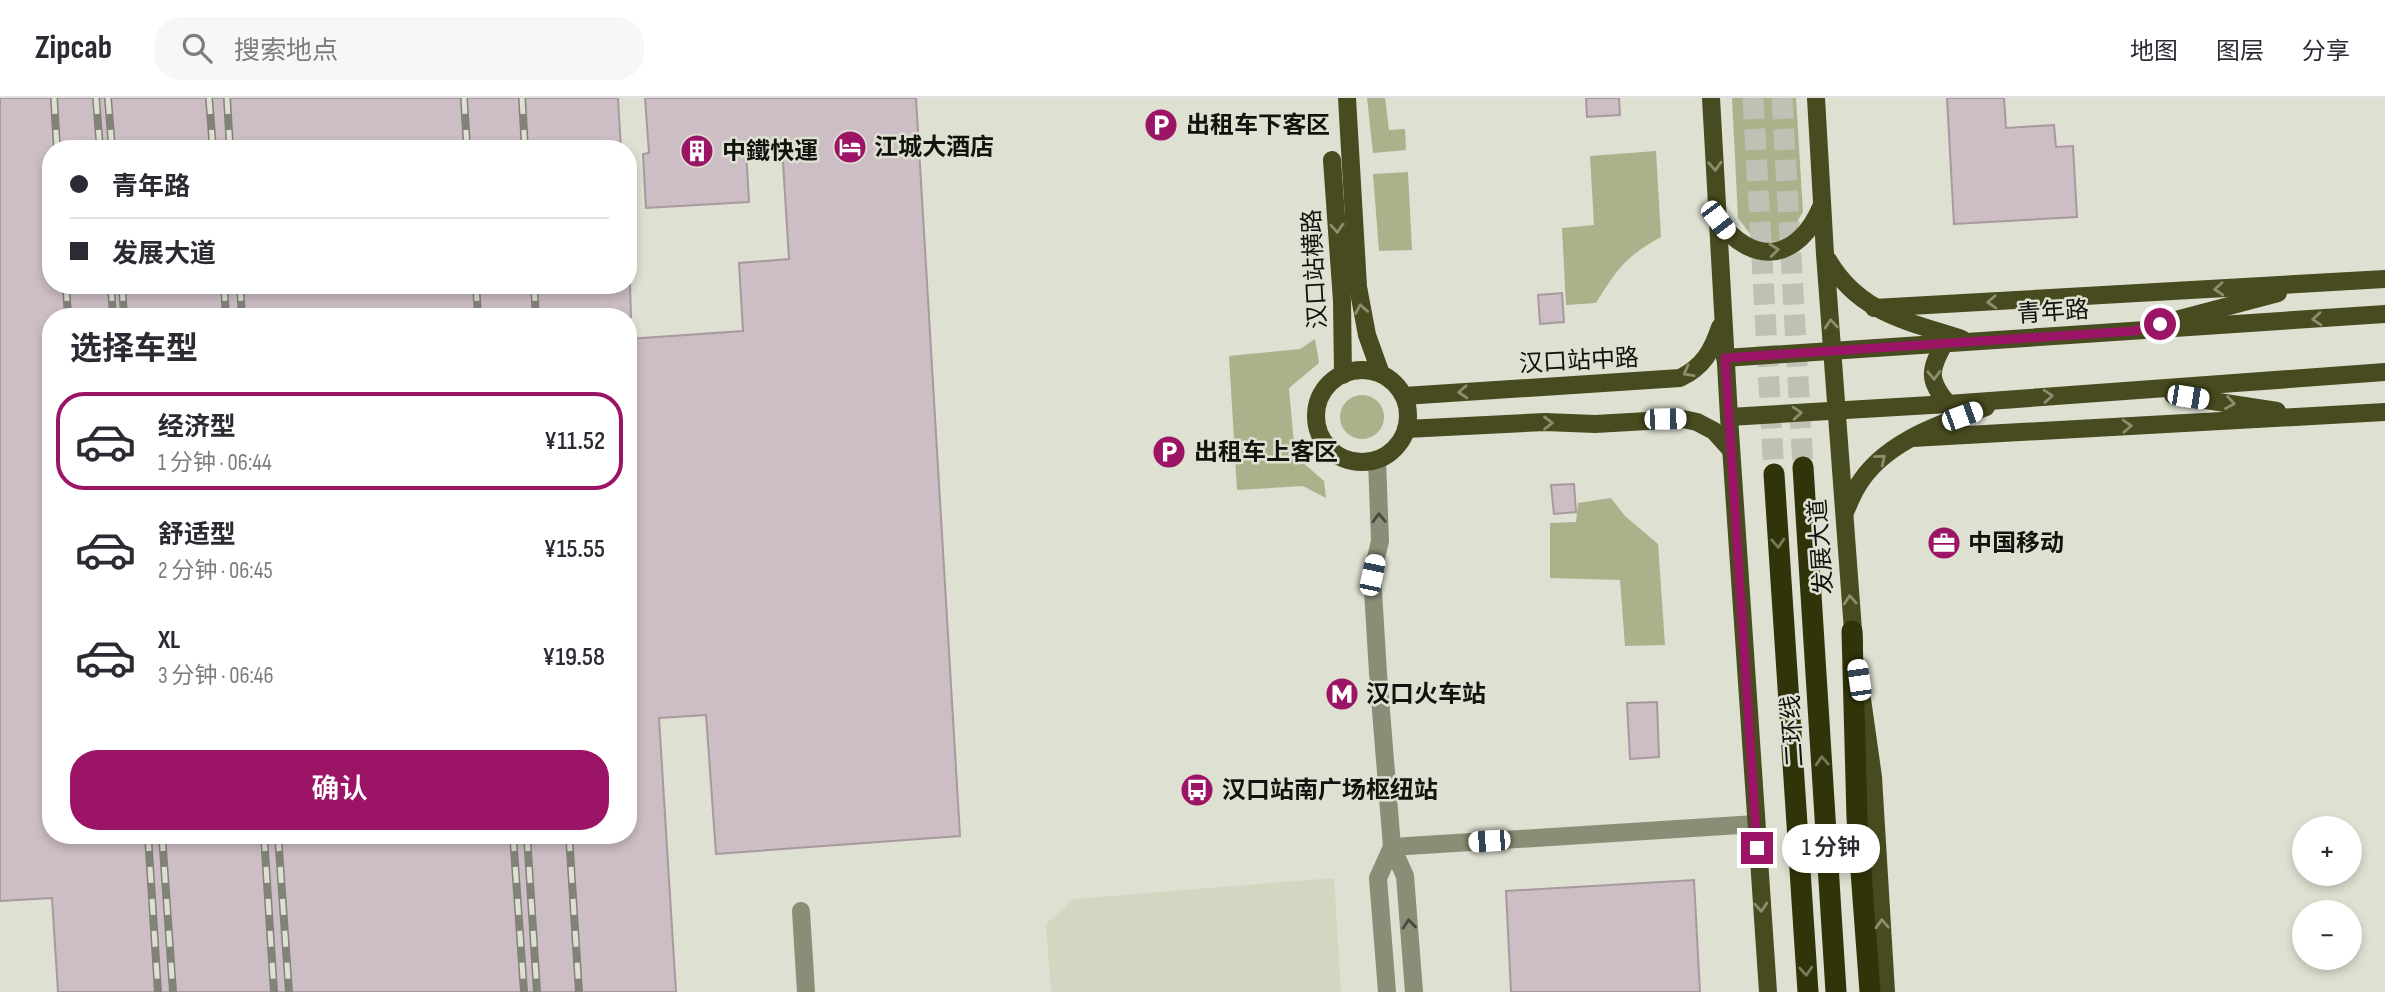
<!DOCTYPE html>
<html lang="zh">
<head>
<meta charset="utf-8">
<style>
  :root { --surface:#fff; --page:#f7f7f7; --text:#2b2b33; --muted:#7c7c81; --line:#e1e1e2; --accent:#9c1465 }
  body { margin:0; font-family:"Sofia Sans Condensed","Noto Sans SC",sans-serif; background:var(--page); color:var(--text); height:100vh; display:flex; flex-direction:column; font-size:26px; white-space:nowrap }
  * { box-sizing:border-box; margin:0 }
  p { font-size:23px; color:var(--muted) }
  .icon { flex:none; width:38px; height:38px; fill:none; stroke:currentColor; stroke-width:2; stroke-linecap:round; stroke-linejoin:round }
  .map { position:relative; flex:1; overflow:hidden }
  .drawer { position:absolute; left:42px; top:210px; width:595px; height:536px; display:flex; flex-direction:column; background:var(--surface); border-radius:28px; box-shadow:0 4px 10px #0003 }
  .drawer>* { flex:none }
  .hud { position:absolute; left:42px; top:42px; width:595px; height:154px; border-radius:28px; box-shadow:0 4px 10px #0003; display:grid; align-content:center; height:154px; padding:0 28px; background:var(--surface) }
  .controls { position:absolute; left:2292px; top:718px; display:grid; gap:14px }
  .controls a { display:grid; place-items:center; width:70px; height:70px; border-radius:50%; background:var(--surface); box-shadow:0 4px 10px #0003; font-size:35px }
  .end { position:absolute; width:32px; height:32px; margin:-16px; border:9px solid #9c1465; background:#fff; box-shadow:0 0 0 4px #fff }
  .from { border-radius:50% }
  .bubble { position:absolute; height:49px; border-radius:24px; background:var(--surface); box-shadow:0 4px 10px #0003; font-size:23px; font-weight:600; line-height:49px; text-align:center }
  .car { position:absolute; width:21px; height:42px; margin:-21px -10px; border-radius:9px; box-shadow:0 0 5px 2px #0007; background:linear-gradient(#fff 24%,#345 0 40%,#fff 0 76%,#345 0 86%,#fff 0) }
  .hud b { display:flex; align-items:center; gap:24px; height:66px; font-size:26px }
  .hud b+b { border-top:2px solid var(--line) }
  .hud i { width:18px; height:18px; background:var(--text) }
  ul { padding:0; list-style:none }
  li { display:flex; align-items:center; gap:21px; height:98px; margin:0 14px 10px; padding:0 14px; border:4px solid transparent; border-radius:28px }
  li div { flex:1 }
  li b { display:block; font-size:26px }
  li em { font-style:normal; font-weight:600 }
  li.selected { border-color:var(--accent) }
  li>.icon { width:63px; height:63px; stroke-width:1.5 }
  h2 { padding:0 28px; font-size:32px; line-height:84px }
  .action { display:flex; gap:14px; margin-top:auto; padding:14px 28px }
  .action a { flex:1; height:80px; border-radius:28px; background:var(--accent); color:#fff; font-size:28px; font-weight:600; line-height:80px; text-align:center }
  header { display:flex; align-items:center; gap:42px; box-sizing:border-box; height:98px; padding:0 35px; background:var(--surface); border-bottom:2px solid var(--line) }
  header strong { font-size:33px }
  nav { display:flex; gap:38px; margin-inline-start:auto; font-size:24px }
  .search { width:490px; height:63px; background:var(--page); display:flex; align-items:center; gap:18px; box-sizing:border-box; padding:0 24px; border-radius:28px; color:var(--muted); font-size:26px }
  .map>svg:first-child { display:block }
</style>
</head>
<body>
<header>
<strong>Zipcab</strong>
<div class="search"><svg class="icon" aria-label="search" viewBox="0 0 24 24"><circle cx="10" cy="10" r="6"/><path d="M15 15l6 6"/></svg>搜索地点</div>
<nav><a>地图</a><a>图层</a><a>分享</a></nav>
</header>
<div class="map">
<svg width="2385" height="894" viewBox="0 0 2385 894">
  <rect width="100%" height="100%" fill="#dee0d2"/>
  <!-- built -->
  <path fill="#d3d6c0" d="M1334 780 1341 894H1051L1046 826 1074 801Z"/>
  <!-- green -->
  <g fill="#acb18c">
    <path d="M1367 0H1385L1389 32 1405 31 1406 52 1373 55Z"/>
    <path d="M1732 0H1796L1803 114 1791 134 1780 143 1766 144 1754 141 1738 120Z"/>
    <path d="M1656 53 1661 139C1625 159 1618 170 1596 205L1566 207 1562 130 1594 127 1590 58Z"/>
    <path d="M1408 74 1412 152 1379 153 1373 76Z"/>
    <path d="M1315 241 1319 265 1289 290 1295 358 1324 383 1326 400 1303 388 1237 392 1229 258 1300 251Z"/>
    <circle cx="1362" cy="319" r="22"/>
    <path d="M1611 400 1625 418 1658 446 1665 547 1625 548 1620 482 1550 480V425L1576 424 1578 405Z"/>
  </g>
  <!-- building -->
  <g fill="#cdbdc4" stroke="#a8999f" stroke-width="2">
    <path d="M0 0H618L621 51H51V187H630L631 219H51V737H628V241L743 233 739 165 789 161 782 48 746 51 749 104 646 110 643 56 649 55 645 0H916L960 738 716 756 706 617 659 620 676 894H58L52 800 0 803Z"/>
    <path d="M1586 0H1619L1620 17 1587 19Z"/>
    <path d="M1947 0H2004L2006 30 2054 27 2056 49 2073 48 2077 119 1954 126Z"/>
    <path d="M1562 195 1564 224 1540 226 1538 197Z"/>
    <path d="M1574 386 1576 414 1554 416 1551 387Z"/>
    <path d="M1657 604 1659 659 1630 661 1627 605Z"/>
    <path d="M1694 782 1700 894H1511L1506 793Z"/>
  </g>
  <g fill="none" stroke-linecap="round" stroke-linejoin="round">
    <!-- highway-tunnel -->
    <g stroke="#bfc1b5" stroke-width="21" stroke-dasharray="21 10" stroke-linecap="butt">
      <path d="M1753 0 1774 376"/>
      <path d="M1782 0 1803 369"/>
    </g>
    <!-- minor -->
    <g stroke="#8b8e76" stroke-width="18">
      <path d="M1377 362 1380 443 1372 477 1378 575 1392 749 1405 778 1414 894"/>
      <path d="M1392 749 1756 726"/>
      <path d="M801 813 806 894"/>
      <path d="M1387 894 1378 780 1392 749"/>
    </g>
    <!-- major -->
    <g stroke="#484b1f" stroke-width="18">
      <path d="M1347 0 1358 189 1367 237 1381 276"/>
      <path d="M1711 0 1729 319 1768 894"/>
      <path d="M1816 0 1825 156 1854 546"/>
      <path d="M1332 62 1342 203 1343 277"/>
      <path d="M1718 122C1753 169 1798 163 1821 109"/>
      <path d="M1828 162C1859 215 1907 223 1962 241"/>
      <path d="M1874 210 2385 181"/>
      <path d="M2176 222 2278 195"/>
      <path d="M1944 246C1929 273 1928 282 1948 306"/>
      <path d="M1725 260 2385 216"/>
      <circle cx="1362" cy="318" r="46"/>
      <path d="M2173 297 2277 313"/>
      <path d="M1404 298 1680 280C1703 269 1712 253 1720 229"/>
      <path d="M1729 319 1948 306 2385 274"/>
      <path d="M1406 331 1545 324 1595 326 1683 321 1697 324 1714 333 1731 352"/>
      <path d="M1912 340 2385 314"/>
      <path d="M1845 414C1849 406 1852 397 1857 389 1883 344 1940 326 1986 309"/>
      <path d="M1862 601 1873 679 1886 894"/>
    </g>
    <!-- highway -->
    <g stroke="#313409" stroke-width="21">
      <path d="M1803 369 1836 894"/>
      <path d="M1774 376 1808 894"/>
      <path d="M1852 533 1857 720 1870 894"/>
    </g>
    <defs>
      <g id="rail">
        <path d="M54 0 57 51"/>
        <path d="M96 0 100 51"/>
        <path d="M108 0 112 51"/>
        <path d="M209 0 213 51"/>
        <path d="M227 0 230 51"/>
        <path d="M464 0 467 51"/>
        <path d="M522 0 525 51"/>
        <path d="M66 187 68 219"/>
        <path d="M111 187 113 219"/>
        <path d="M122 187 124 219"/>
        <path d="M224 187 226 219"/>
        <path d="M240 187 242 219"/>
        <path d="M476 187 478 219"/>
        <path d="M534 187 536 219"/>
        <path d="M148 737 158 894"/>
        <path d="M162 737 173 894"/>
        <path d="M264 737 274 894"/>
        <path d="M278 737 289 894"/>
        <path d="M513 737 524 894"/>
        <path d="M527 737 537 894"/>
        <path d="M569 737 579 894"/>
      </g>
    </defs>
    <!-- rail casing -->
    <use href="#rail" stroke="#818278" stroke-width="8"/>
    <!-- rail -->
    <use href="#rail" stroke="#dee0d2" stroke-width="5" stroke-dasharray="16" stroke-linecap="butt"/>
  </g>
  <!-- one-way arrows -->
  <defs><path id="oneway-chevron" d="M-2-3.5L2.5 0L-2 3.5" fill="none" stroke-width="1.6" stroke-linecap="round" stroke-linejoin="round" transform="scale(1.75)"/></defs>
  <g stroke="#8c8e70">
    <use href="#oneway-chevron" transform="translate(1715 68) rotate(87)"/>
    <use href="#oneway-chevron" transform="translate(1337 130) rotate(86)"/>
    <use href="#oneway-chevron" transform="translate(1774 152) rotate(-6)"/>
    <use href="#oneway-chevron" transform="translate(2219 191) rotate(177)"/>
    <use href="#oneway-chevron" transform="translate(1992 204) rotate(177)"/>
    <use href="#oneway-chevron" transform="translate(1361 211) rotate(-100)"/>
    <use href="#oneway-chevron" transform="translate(2317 221) rotate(176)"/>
    <use href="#oneway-chevron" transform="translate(1831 226) rotate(-95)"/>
    <use href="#oneway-chevron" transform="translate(1688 274) rotate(151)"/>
    <use href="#oneway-chevron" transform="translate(1934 277) rotate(88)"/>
    <use href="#oneway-chevron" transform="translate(1463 294) rotate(177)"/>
    <use href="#oneway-chevron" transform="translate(2048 298) rotate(-4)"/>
    <use href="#oneway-chevron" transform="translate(2230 305) rotate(9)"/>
    <use href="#oneway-chevron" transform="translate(1797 315) rotate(-4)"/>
    <use href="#oneway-chevron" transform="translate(1548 325)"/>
    <use href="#oneway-chevron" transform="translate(2127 328) rotate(-3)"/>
    <use href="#oneway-chevron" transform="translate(1881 361) rotate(-40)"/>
    <use href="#oneway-chevron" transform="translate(1850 502) rotate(-94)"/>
    <use href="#oneway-chevron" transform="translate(1761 809) rotate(86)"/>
    <use href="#oneway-chevron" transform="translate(1882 826) rotate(-93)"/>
  </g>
  <g stroke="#484a3d">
    <use href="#oneway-chevron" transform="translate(1379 420) rotate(-92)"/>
    <use href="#oneway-chevron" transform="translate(1409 826) rotate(-95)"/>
  </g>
  <g stroke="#767959">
    <use href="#oneway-chevron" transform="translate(1778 445) rotate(86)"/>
    <use href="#oneway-chevron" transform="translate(1822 663) rotate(-94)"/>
    <use href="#oneway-chevron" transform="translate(1806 873) rotate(86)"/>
  </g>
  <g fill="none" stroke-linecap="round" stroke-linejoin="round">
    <!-- route -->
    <path stroke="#9c1465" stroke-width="9" d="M1757 750 1725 260 2134 233 2160 226"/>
  </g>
  <!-- icons -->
  <defs>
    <symbol id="parking-disc" viewBox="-11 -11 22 22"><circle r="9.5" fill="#9c1465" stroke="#dee0d2"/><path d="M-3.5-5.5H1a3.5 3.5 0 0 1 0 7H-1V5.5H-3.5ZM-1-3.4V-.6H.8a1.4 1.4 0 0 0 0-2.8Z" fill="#fff"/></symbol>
    <symbol id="hotel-disc" viewBox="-11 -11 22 22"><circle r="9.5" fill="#9c1465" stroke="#dee0d2"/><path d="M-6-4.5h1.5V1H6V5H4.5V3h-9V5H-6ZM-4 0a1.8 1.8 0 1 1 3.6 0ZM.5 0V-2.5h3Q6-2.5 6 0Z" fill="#fff"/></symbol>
    <symbol id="building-disc" viewBox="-11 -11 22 22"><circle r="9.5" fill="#9c1465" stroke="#dee0d2"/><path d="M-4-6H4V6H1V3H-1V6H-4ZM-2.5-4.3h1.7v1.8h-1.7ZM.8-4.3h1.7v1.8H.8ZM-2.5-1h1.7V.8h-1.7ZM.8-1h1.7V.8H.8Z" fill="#fff"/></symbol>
    <symbol id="office-disc" viewBox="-11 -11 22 22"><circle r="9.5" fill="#9c1465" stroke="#dee0d2"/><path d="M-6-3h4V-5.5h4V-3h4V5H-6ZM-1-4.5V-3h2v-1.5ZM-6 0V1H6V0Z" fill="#fff"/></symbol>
    <symbol id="metro-disc" viewBox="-11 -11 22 22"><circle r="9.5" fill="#9c1465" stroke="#dee0d2"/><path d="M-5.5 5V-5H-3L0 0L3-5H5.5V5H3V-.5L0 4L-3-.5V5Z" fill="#fff"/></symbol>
    <symbol id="bus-disc" viewBox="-11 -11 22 22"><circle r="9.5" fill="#9c1465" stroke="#dee0d2"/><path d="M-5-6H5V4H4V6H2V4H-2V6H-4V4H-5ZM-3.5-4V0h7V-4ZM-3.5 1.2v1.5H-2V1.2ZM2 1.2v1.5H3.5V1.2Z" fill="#fff"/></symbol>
  </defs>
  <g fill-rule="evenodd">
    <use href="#parking-disc" x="1142" y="8" width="38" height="38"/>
    <use href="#hotel-disc" x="831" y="30" width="38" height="38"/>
    <use href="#building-disc" x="678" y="34" width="38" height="38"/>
    <use href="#parking-disc" x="1150" y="335" width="38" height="38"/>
    <use href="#office-disc" x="1925" y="426" width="38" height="38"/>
    <use href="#metro-disc" x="1323" y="577" width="38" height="38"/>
    <use href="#bus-disc" x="1178" y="673" width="38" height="38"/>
  </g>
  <g text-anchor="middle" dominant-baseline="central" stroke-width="5" stroke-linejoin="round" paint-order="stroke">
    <!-- poi labels -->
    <g font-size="24" font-weight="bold" fill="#12130e" stroke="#dee0d2" text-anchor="start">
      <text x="1186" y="27">出租车下客区</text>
      <text x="874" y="49">江城大酒店</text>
      <text x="722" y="53">中鐵快運</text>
      <text x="1194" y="354">出租车上客区</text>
      <text x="1968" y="445">中国移动</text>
      <text x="1366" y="596">汉口火车站</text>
      <text x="1222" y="692">汉口站南广场枢纽站</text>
    </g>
    <!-- street labels -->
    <g font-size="24" fill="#12130e" stroke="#dee0d2">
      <text transform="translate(1315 171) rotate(-93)">汉口站横路</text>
      <text transform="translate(2053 214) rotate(-4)">青年路</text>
      <text transform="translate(1579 263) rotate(-3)">汉口站中路</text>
      <text transform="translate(1821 449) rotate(-94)">发展大道</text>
      <text transform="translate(1793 633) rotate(-94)">二环线</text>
    </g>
  </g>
</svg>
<div class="controls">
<a>+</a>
<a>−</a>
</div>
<i class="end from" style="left:2160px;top:226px"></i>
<i class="end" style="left:1757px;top:750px"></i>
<div class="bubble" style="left:1782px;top:726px;width:98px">1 分钟</div>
<i class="car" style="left:1718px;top:122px;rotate:143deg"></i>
<i class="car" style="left:2188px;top:299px;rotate:99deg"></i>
<i class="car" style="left:1962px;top:318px;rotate:70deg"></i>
<i class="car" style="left:1665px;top:321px;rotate:89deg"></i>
<i class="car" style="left:1372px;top:477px;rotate:12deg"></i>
<i class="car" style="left:1859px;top:582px;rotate:352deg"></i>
<i class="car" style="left:1489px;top:743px;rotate:266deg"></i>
<div class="hud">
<b><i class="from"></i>青年路</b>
<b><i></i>发展大道</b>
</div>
<section class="drawer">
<h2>选择车型</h2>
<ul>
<li class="selected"><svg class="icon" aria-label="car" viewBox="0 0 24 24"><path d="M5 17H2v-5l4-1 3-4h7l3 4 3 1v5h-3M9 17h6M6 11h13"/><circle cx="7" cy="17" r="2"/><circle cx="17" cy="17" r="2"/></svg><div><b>经济型</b><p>1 分钟 · 06:44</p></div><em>¥11.52</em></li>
<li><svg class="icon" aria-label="car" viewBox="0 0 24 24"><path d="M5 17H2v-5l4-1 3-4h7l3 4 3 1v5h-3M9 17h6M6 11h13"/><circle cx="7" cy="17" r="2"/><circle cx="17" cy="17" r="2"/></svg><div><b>舒适型</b><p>2 分钟 · 06:45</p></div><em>¥15.55</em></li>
<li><svg class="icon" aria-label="car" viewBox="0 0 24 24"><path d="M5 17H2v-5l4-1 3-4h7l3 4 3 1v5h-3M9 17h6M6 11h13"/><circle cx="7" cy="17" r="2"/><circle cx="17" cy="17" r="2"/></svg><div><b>XL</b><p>3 分钟 · 06:46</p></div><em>¥19.58</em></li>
</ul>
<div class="action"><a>确认</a></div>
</section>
</div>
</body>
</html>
